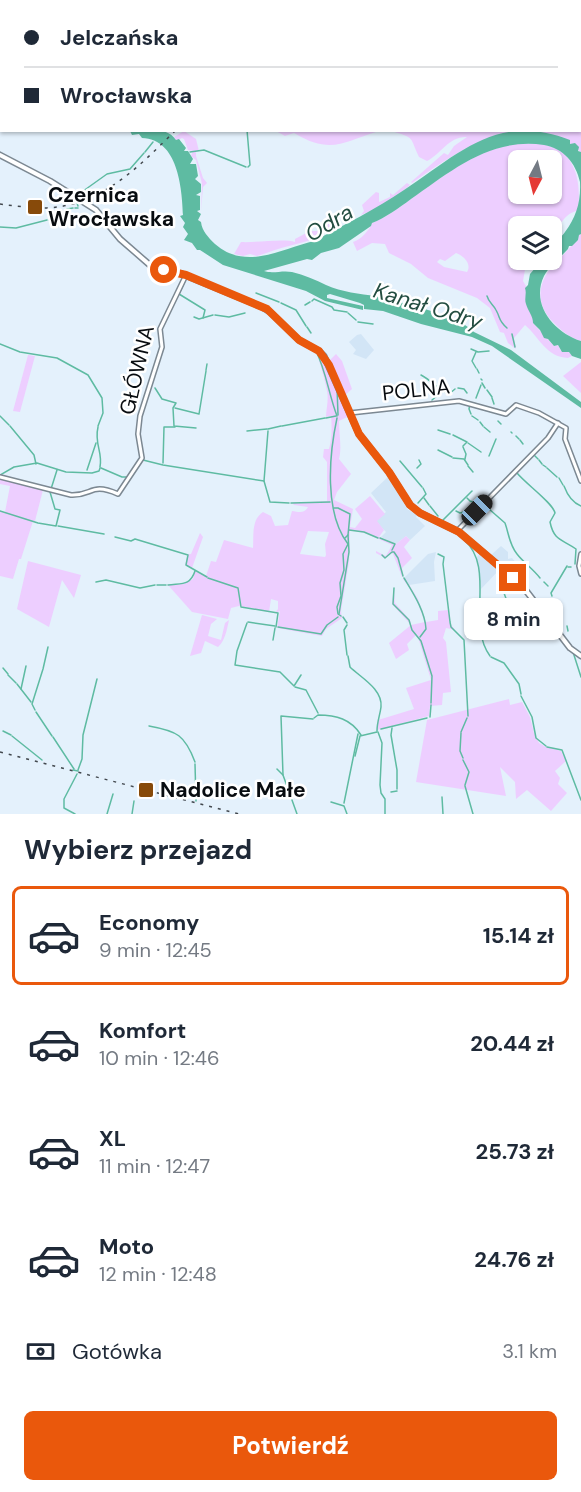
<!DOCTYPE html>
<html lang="pl">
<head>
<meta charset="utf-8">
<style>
  :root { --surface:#fff; --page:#f2f2f3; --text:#1f2937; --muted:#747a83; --line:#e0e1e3; --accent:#ea580c }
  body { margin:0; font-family:"DM Sans",sans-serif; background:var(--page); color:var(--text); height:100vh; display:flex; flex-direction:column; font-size:22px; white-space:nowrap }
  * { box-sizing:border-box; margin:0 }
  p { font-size:20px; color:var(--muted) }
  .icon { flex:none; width:33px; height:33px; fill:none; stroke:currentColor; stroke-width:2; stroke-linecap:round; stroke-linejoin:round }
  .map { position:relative; height:814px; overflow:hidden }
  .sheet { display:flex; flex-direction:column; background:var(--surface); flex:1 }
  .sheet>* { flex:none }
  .hud { position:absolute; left:0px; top:0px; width:582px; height:132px; box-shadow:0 2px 4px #0004; display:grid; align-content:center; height:132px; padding:0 24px; background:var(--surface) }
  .needle { width:39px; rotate:187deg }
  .tools { position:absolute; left:508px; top:150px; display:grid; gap:12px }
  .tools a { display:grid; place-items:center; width:54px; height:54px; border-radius:9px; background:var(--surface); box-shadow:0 2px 4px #0004; font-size:30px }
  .end { position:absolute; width:27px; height:27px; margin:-14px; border:8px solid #ea580c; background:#fff; box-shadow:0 0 0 3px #fff }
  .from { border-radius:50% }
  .bubble { position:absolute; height:42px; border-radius:9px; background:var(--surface); box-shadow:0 2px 4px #0004; font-size:20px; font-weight:700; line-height:42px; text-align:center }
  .car { position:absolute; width:18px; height:36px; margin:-18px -9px; border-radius:8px; box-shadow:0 0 4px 2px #0007; background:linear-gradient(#222 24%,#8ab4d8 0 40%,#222 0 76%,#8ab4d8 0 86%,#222 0) }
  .hud b { display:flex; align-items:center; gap:21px; height:57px; font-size:22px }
  .hud b+b { border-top:2px solid var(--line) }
  .hud i { width:15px; height:15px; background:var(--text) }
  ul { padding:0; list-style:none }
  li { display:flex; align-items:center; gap:18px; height:99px; margin:0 12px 9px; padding:0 12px; border:3px solid transparent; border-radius:9px }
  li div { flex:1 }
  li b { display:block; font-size:22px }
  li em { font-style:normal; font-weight:700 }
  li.active { border-color:var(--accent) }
  li>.icon { width:54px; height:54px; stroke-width:1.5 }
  h2 { padding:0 24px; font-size:27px; line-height:72px }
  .pay { display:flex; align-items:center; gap:15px; height:66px; padding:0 24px; font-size:22px }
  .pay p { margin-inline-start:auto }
  .cta { display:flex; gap:12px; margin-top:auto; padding:12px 24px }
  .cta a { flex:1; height:69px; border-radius:9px; background:var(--accent); color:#fff; font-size:24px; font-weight:700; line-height:69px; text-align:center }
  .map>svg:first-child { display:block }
</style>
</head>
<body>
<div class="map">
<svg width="581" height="814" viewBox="0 0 581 814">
  <rect width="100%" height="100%" fill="#e4f1fc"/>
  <!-- built -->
  <g fill="#d2e5f6">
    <path d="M361 334 374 350 366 359 353 354 356 350 349 342 357 335Z"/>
    <path d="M389 476 407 509 417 515 416 517 425 526 410 540 406 536 396 544 381 537 386 532 376 521 386 512 371 493Z"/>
    <path d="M501 546 508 552V559L512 558 518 565 514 569 507 571 490 556Z"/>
    <path d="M436 552 434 562 435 581 409 585 404 578 428 554Z"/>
    <path d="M481 552 500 569 481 589 477 557Z"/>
  </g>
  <!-- green -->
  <g fill="#edceff" fill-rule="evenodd">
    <path d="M581 33V152H580L573 144H570L569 140 537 131 580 130Z"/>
    <path d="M184 131 196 139 199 151 196 152V156L203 178 207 183 203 187 201 211 202 184 196 160 191 156 193 151 188 150 184 139 182 138 176 141 174 137Z"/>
    <path d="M276 131H379C343 142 331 155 294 133L285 136Z"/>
    <path d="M392 131H516C476 138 445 160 412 183L411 182 444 153 448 155 454 146 467 137C449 136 441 154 427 161L419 157C409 136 416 139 392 131Z"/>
    <path d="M523 143C532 144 543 143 552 147 578 156 581 187 578 211 565 212 559 227 552 237V226H519V260H531L526 264 523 281 526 286V303L534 319 533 323 554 346 558 345 561 351 569 352 572 356 568 358C546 357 540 338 525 325L514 338 516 349 508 343 504 333 500 332 490 308 477 298 428 278 411 264 389 253 385 244 372 243 357 251 353 242C361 240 370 229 372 223 387 217 402 206 415 196 451 171 478 148 523 143ZM519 160H552V194H519ZM456 253C464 256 472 264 467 272L444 267 437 262 440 259 445 261Z"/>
    <path d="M407 183 410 185C396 197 379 208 361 215L364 211 362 205 376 192 379 193V202L390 197V193L393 195Z"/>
    <path d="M330 222 333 226C316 242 297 243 275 250 269 252 264 254 257 256L250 254 243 256 234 254 241 242C256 243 284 238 295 242V239L310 231H317Z"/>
    <path d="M581 234V341C570 338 562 331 554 323 532 301 539 278 559 259 566 253 570 246 578 240L579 235Z"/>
    <path d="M317 352 322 356 349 416 339 421C339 434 342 448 339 459L351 474 337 492 334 500 353 509 350 527 355 528 362 519 355 509 370 496 385 514 377 521 384 530 379 537 396 544 406 536 410 540 404 547 412 558 402 568 403 576 402 577 393 554 391 553 385 558 376 553V551L386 556 392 545 365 533 350 530 349 562 341 611 342 618 326 629 322 636 277 628 280 611 275 613 278 609V601L271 599 269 612 239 606 231 608 228 619 192 612 168 585 183 584 193 579 195 571 206 576 211 561 216 562 224 540 253 548C254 535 251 520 263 512L271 516 275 526 288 525 292 511C299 512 304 514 308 507L294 505 292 503 327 501V462L323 457 324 449H329C332 439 332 427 331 416L326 417C326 410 329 399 327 391 325 379 320 365 317 352ZM308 531 329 532 325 544 326 555 325 557 300 554Z"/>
    <path d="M336 354 342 361 352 389 344 396 329 361Z"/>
    <path d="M28 355 35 356 20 412 13 411Z"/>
    <path d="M581 362V393L563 376Z"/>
    <path d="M0 478 43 490 35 521H33L21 559H19L13 579 0 576V511L5 512 10 486 0 484Z"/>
    <path d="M200 533 203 537 192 568 185 565 188 554H191Z"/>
    <path d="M28 561 81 575 74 598 62 580 49 627 17 609Z"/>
    <path d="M405 578 418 599 426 622 438 620V611L449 610V622L455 630 446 628 443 638 446 642 451 692 443 693 442 705 430 706 429 716 377 730 378 720 414 709 406 688 431 680 417 634 407 644 409 650 396 659 389 643 411 625 392 604 394 588 395 603 410 620 411 625 425 622 415 596 403 579Z"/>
    <path d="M202 615 217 619 211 624 208 636 221 640 225 623 229 620C227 629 225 641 218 647L205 641 201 653 190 656Z"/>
    <path d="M509 699 510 705 522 702 530 717 534 733 539 743 546 747 561 751 566 761 555 771 560 778 558 784 567 793 551 811 527 790 516 799 515 782 500 767 506 796 416 782 427 720Z"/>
  </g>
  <!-- water -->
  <path fill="#5ebba2" d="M122 131C140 130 167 125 176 140L179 139 186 148 184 151H188L193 159 190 164H196L198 176 195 179 201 184V192L196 195 200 196V210L197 211 201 214 198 220 201 222C202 231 208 237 215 244 246 271 281 249 314 241 344 225 376 209 404 190 460 153 498 112 570 140V144L575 143 579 147 578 151 581 152V234L579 235 578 240 572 246H569L568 249C560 258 550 265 544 276 530 305 555 333 581 341V359L572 356 569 352H562L558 345 554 346 548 339 544 338 540 330 533 323C533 316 528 311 526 304 524 298 527 294 525 288L528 285 530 274 542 260H552C552 256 551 249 552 246 555 240 562 237 565 232 576 217 581 202 580 182 576 163 563 148 544 145 491 137 451 171 411 199 399 208 385 218 372 223L371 226 339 248 321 253 312 260 307 259 264 271C273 274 282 270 292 272 304 275 316 280 326 285 342 292 360 294 376 296 403 304 455 313 474 332L511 350 581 402V408L492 346 472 337 421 324 383 311 364 309V305L360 303 330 294 327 295V298L363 306V310L325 301 306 291 223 265 200 250H197L192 243 184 240 188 234 183 227 185 223 180 216 183 215C182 188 178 139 142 138L139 134 132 135 130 131 126 132Z"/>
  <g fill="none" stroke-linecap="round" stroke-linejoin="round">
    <!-- stream -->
    <g stroke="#5ebba2" stroke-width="1.5">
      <path d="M269 0V2"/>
      <path d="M272 0V2"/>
      <path d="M97 2V0"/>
      <path d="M242 2 243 0"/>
      <path d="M574 2 575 0"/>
      <path d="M580 11 581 13"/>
      <path d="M580 20 581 19"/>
      <path d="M580 28H581"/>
      <path d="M580 34H581"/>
      <path d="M580 37H581"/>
      <path d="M580 53H581"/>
      <path d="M247 130 250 165 248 167"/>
      <path d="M145 152 153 142"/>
      <path d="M190 152 204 150 246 167"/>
      <path d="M79 196 86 189 107 174 130 169 144 153"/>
      <path d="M64 203 76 201"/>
      <path d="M77 203 78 206"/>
      <path d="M75 208H78"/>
      <path d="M49 220 59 219 67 209 73 208"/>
      <path d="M0 227 16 228 47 220"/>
      <path d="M185 281 179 294 205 310 203 318"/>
      <path d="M256 293 279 302"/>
      <path d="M487 296C489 303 493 304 496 310 501 319 498 320 507 328"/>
      <path d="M312 301 314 299 332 307 334 310 347 312"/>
      <path d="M281 303 296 310 306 326"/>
      <path d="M305 305 310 302"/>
      <path d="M348 313 356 320"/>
      <path d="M215 315 229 317 245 313"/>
      <path d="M194 317 199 319 213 315"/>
      <path d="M358 322 373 324"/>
      <path d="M307 327 311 333"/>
      <path d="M512 334 515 347"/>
      <path d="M0 344 20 352 57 358 88 375 102 398 103 413 98 426"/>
      <path d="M471 349 478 352 489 351"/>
      <path d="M316 351C326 371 329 395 337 416"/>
      <path d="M476 368 472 361 476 352"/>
      <path d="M477 369 479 373"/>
      <path d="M206 370 207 364"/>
      <path d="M421 375C431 380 440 391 449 394L455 389"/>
      <path d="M481 379 482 380"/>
      <path d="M482 383 485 388"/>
      <path d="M337 387 338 415"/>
      <path d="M155 388 162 399 176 403 173 408 174 426 196 428"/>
      <path d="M458 388 464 389 467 393"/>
      <path d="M487 390 492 397"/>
      <path d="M476 398 481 385"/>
      <path d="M492 398 494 404"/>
      <path d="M432 400 442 392"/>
      <path d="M470 404 469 409 471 414"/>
      <path d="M175 408 199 414 206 371"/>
      <path d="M0 416 9 425"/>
      <path d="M472 416 478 420"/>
      <path d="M326 418 336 416"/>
      <path d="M337 418C329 455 324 513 348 544L343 554 344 570 340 583 341 596 337 607 338 614 341 616"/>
      <path d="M498 421 501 424"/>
      <path d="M480 422 483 426"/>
      <path d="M10 426 34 455 36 464"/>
      <path d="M282 426 325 418"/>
      <path d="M98 427C94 444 103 452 100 467"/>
      <path d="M484 427 490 432"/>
      <path d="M268 429 281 426"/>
      <path d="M438 430 450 434"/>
      <path d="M247 431 267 429"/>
      <path d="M511 432 512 433"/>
      <path d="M453 435 467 442 463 446"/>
      <path d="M516 436 519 439"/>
      <path d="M520 440 523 444"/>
      <path d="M468 443 481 452"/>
      <path d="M463 447 466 454 465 459"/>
      <path d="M438 450 452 457"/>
      <path d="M534 455 538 459"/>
      <path d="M489 456 496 439"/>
      <path d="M453 458 464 459 468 465"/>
      <path d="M143 460 163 465 264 481 270 502 289 503"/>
      <path d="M539 460 542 464"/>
      <path d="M400 461 422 487"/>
      <path d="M163 463 164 427H175"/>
      <path d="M543 465 546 467"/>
      <path d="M468 466 473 472"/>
      <path d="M101 468 122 477H127"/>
      <path d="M417 468 421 464 419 460"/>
      <path d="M547 468 557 477"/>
      <path d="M87 470 96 443"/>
      <path d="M517 473C526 484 553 503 555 513L550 522C554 541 562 539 576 549L575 564"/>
      <path d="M0 475 14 467 37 463 66 472 92 473 99 471 100 468"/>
      <path d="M559 478 563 485"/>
      <path d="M264 481 268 431"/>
      <path d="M564 486C567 494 573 503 581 506"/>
      <path d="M51 489 57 470"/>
      <path d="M424 498 429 505"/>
      <path d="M467 498 470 501 481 505"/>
      <path d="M291 503 330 502"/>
      <path d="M418 503 426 494 423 488"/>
      <path d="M430 506 438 516"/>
      <path d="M334 508H338L350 514 348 535 345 538"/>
      <path d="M489 509 505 523C509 534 509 544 517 554 523 562 533 569 540 578"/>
      <path d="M0 511 38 523 56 526 60 510 55 509 50 492"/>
      <path d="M456 511 460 513 476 509"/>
      <path d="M441 522 472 491"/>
      <path d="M58 526 104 534"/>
      <path d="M349 530 364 532 378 538"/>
      <path d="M115 537 131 541 135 539 188 555 186 565 207 577"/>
      <path d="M380 538 395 544 392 550"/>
      <path d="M464 540C496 567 466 624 490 656"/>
      <path d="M438 554 444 557 443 564 450 622 451 627 464 640 468 716"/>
      <path d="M382 555 385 558 392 552H394L398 558 403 576"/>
      <path d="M568 567H571"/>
      <path d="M208 578 238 588 241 607 278 613 276 627"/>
      <path d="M404 578C413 593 425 611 426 629L420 637"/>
      <path d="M96 582 106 580 140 588 155 585"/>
      <path d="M544 582 548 586"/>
      <path d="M157 585H166"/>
      <path d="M168 585C182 583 190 586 195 571"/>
      <path d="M394 588 393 604 409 620 412 630 421 641 432 676 431 703"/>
      <path d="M504 593 508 604"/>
      <path d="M552 596 551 593 567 566"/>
      <path d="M557 601 562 617"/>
      <path d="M510 606 511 610 525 621"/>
      <path d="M339 614 349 552 348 535"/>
      <path d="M343 617 347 623"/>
      <path d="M248 622 275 626"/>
      <path d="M247 623 237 651 235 665 280 672 294 686 301 675"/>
      <path d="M347 625 344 630 347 655"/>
      <path d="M567 626 568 631"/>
      <path d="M278 627 321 634 327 625 338 617"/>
      <path d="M273 640 275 628"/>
      <path d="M573 652 581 677"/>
      <path d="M348 656 350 667C360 677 383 689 381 707 380 715 377 722 377 731"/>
      <path d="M491 657 504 663 519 684 521 694"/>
      <path d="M3 668 8 674"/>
      <path d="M8 675 16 683"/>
      <path d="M17 684 31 702"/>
      <path d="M295 687 306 690 318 713"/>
      <path d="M21 689 26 666"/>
      <path d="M521 696 532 717 536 738 546 746"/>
      <path d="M35 710 32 704 43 669 48 647"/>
      <path d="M36 712 52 736"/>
      <path d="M430 717 431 705"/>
      <path d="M314 718 318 715C336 715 351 719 361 735"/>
      <path d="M149 726C177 731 185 735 195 762"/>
      <path d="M392 728 391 735 397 770V789"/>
      <path d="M381 729 427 718"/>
      <path d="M3 731 11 735"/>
      <path d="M378 732 382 743 380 785 381 793 385 799V814"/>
      <path d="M461 732 467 718"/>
      <path d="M461 733 460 751 463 758"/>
      <path d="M12 736 42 760"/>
      <path d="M53 737 74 769"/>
      <path d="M547 747 562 750 581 800"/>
      <path d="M355 756 360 736 377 732"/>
      <path d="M463 760 469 772 465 785"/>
      <path d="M195 764 196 801"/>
      <path d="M277 769 283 775"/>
      <path d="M73 770 78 771"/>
      <path d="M78 770 82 759 83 735 97 679"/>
      <path d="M465 786 473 814"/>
      <path d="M391 792 397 791"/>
      <path d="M442 797 443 814"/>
      <path d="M331 802 344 806 347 814"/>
      <path d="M344 803 358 734"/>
      <path d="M75 814 64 808V799L77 774"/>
      <path d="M107 814 113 794"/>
      <path d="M132 814 134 801"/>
      <path d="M297 814 283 775 281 716 313 719"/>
    </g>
    <defs>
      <g id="tertiary">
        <path d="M350 413 459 401 506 414 516 405 539 413 566 428 565 439 581 481"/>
        <path d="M0 477 71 495C93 496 90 482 118 494L142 458 138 434 140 416 162 347 160 329 186 275"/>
        <path d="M457 531 548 438 558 423"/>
        <path d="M581 554 579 566 581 574"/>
      </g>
      <path id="secondary" d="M0 155 50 181 96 210 120 239 151 266 182 274 262 307 270 312 299 340 319 351 324 356 359 434 389 472 410 505 420 513 459 532 506 572 524 588 570 648 581 656"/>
    </defs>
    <!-- tertiary casing -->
    <use href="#tertiary" stroke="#7c8892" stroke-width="6"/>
    <!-- secondary casing -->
    <use href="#secondary" stroke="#7c8892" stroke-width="7"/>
    <!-- tertiary -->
    <use href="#tertiary" stroke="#fff" stroke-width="3"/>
    <!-- secondary -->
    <use href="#secondary" stroke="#fff" stroke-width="4"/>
    <!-- rail -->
    <g stroke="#42484e" stroke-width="1.5" stroke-dasharray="3 6" stroke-linecap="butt">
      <path d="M500 0 504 2"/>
      <path d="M333 2 338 0"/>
      <path d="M580 31H581"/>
      <path d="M0 204C15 206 31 208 47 208 103 205 138 167 176 130"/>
      <path d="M0 752 239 814"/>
    </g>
  </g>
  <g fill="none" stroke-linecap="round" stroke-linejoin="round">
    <!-- route -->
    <path stroke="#ea580c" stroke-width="8" d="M164 270 186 275 267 309 299 340 319 351 329 365 359 434 389 472 410 505 420 513 459 532 513 578"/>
  </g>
  <!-- markers -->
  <g fill="#874a0a" stroke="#fff" stroke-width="2">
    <rect x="27" y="199" width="16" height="16" rx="3"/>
    <rect x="138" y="782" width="16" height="16" rx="3"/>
  </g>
  <g text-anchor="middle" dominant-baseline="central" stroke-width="5" stroke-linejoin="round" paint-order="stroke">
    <!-- poi labels -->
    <g font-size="21" font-weight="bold" fill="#080c10" stroke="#fff" text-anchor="start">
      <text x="48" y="195">Czernica<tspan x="48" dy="24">Wrocławska</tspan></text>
      <text x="160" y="790">Nadolice Małe</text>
    </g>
    <!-- street labels -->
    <g font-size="21" fill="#080c10" stroke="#fff">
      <text transform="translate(137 370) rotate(-77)">GŁÓWNA</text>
      <text transform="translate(416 390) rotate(-6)">POLNA</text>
    </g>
    <!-- water labels -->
    <g font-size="22" font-style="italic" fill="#234d41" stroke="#fff">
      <text transform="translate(329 223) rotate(-31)">Odra</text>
      <text transform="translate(428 306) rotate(17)">Kanał Odry</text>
    </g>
  </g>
</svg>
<div class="tools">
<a><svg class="needle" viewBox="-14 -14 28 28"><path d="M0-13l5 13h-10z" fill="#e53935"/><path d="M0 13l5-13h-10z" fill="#747a83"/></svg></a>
<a><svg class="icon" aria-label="layers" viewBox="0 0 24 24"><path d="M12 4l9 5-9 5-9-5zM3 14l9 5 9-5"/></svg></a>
</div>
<i class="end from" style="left:164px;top:270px"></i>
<i class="end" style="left:513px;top:578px"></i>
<div class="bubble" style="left:464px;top:598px;width:99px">8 min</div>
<i class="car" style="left:477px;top:510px;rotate:45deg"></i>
<div class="hud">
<b><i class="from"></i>Jelczańska</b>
<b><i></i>Wrocławska</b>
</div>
</div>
<section class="sheet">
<h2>Wybierz przejazd</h2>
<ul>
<li class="active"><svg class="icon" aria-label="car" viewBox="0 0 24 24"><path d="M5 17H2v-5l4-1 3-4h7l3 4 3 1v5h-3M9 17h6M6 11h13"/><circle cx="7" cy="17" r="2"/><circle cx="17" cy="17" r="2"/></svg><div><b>Economy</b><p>9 min · 12:45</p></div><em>15.14 zł</em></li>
<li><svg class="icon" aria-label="car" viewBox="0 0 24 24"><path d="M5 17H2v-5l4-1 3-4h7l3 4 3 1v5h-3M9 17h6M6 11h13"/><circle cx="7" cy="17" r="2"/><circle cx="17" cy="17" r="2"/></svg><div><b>Komfort</b><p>10 min · 12:46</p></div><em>20.44 zł</em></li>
<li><svg class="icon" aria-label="car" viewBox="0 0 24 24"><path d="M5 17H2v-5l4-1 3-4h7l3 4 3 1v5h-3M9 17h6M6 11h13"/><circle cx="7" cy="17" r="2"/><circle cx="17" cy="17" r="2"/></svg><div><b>XL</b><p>11 min · 12:47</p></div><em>25.73 zł</em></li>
<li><svg class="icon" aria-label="car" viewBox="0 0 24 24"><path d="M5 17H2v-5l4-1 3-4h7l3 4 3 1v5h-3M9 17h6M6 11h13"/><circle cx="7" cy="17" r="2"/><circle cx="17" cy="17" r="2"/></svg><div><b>Moto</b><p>12 min · 12:48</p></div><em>24.76 zł</em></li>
</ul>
<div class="pay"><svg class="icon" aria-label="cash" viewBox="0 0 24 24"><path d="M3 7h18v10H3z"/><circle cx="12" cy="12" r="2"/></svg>Gotówka<p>3.1 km</p></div>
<div class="cta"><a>Potwierdź</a></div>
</section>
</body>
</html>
